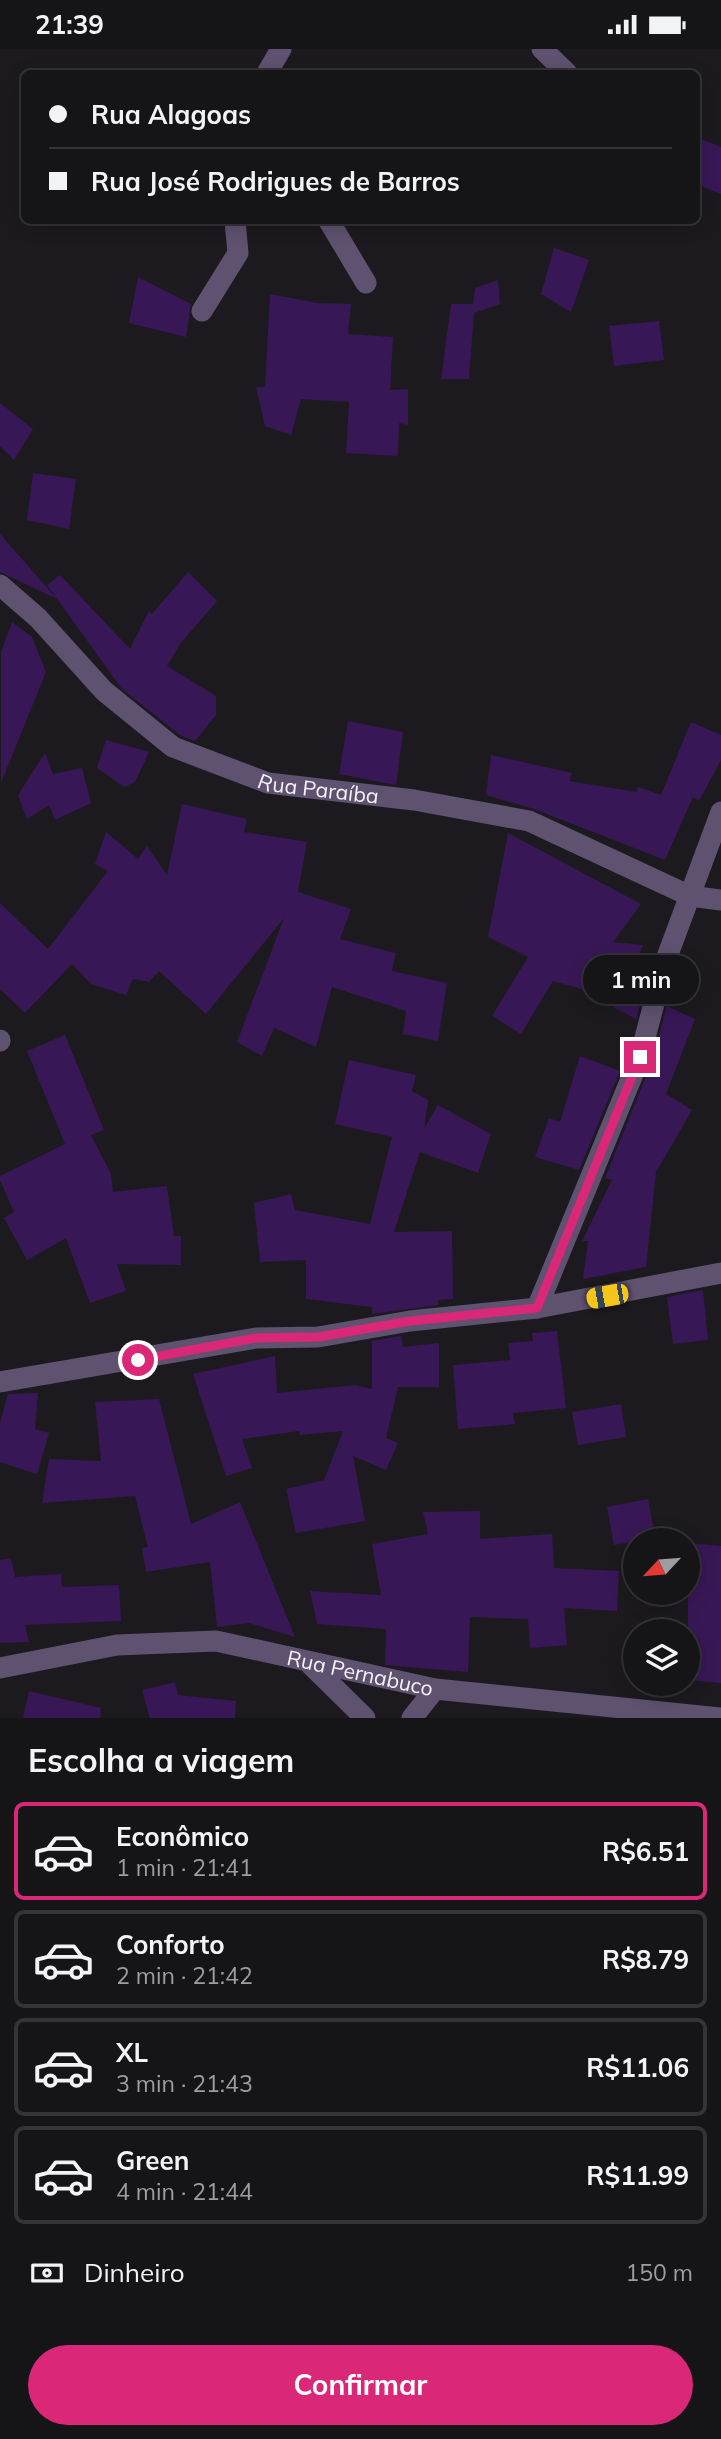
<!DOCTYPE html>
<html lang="pt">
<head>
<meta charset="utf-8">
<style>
  :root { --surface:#151417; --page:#1e1d20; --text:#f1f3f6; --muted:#9d9ea1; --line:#343336; --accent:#db2777 }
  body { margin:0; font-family:Mulish,sans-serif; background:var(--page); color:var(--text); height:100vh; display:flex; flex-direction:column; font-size:26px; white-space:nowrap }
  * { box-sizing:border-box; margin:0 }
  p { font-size:23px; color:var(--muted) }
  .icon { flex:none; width:38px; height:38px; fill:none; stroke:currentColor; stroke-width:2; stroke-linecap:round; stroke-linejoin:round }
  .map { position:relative; height:1669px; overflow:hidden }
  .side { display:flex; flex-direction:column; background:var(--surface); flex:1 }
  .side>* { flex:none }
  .hud { position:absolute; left:21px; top:21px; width:679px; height:154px; border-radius:10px; box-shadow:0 4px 18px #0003,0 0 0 2px var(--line); display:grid; align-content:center; height:154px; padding:0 28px; background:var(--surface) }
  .needle { width:46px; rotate:244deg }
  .buttons { position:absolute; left:623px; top:1479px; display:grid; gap:14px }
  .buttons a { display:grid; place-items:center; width:77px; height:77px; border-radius:50%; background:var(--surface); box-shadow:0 4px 18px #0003,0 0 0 2px var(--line); font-size:35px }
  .end { position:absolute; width:32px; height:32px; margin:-16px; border:9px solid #db2777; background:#fff; box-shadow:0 0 0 4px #fff }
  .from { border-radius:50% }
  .bubble { position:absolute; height:49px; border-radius:24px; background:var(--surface); box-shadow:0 4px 18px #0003,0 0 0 2px var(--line); font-size:23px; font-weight:700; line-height:49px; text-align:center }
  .car { position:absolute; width:21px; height:42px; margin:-21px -10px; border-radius:9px; box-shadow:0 0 5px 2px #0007; background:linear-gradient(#f5c518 24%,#345 0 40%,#f5c518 0 76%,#345 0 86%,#f5c518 0) }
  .hud b { display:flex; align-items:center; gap:24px; height:66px; font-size:26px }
  .hud b+b { border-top:2px solid var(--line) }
  .hud i { width:18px; height:18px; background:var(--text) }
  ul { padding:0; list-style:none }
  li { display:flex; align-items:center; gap:21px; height:98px; margin:0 14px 10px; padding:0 14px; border:4px solid var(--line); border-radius:10px }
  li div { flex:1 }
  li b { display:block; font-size:26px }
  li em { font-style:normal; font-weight:700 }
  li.current { border-color:var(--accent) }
  li>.icon { width:63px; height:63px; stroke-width:1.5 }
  h2 { padding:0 28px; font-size:32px; line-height:84px }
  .pay { display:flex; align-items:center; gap:18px; height:77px; padding:0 28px; font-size:26px }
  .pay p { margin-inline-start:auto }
  .action { display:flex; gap:14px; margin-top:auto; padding:14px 28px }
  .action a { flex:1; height:80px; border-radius:42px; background:var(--accent); color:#fff; font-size:28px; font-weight:700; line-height:80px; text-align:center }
  .status { display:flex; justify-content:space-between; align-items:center; height:49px; padding:0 35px; background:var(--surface); direction:ltr }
  .status svg { height:19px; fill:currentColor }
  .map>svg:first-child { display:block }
</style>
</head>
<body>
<div class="status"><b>21:39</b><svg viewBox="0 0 49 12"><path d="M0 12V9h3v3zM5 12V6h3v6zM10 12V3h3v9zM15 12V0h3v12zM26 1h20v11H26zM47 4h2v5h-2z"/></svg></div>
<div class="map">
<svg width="721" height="1669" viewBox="0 0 721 1669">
  <rect width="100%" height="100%" fill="#1c1a1f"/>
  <!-- building -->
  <g fill="#381756">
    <path d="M696 88 721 98V145L696 135Z"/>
    <path d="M554 199 589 211 571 263 541 245Z"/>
    <path d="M138 228 191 255 186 288 129 274Z"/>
    <path d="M498 231 500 255 474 264 469 330H441L451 255H473L475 239Z"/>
    <path d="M270 245 317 254 351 255 348 285 393 288 390 341 408 340V376L399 374 398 407 346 404 349 353 301 350 291 386 265 377 256 338H265Z"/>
    <path d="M659 272 664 311 614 317 609 277Z"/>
    <path d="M0 354 33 380 14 411 0 397Z"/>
    <path d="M33 424 76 430 69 480 27 471Z"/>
    <path d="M0 485 57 550 0 523Z"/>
    <path d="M188 523 217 552 180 595 167 617 216 647V666L195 692 180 686 122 640 47 536 60 526 130 600 149 562 152 565Z"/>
    <path d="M12 573 32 588 46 623 1 734V603Z"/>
    <path d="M348 672 403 683 396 736 339 725Z"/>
    <path d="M691 673 721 686V711L699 752 693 748 665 811 534 760 486 746 491 706 572 724 569 732 637 743 638 738 661 746Z"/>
    <path d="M106 691 149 703 135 733 124 738 97 719Z"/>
    <path d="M45 704 53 725 82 719 91 754 55 771 49 756 27 770 18 746Z"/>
    <path d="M182 755 247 770 244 783 307 793 298 843 351 860 340 890 396 904 392 922 447 934 438 992 403 985 406 962 332 938 316 998 274 979 262 1007 237 993 284 869 206 965 159 922 149 933 133 930 126 946 91 935 72 915 25 964 0 940V854L48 900 108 822 95 815 106 783 138 810 147 797 167 826Z"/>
    <path d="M508 784 641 855 613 893 643 896 627 939 643 946 636 970 578 939 553 932 521 985 492 967 528 908 488 888Z"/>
    <path d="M667 957 695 970 666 1045 692 1061 656 1123 646 1218 583 1230 588 1192H582L612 1131 605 1129 652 1013Z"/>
    <path d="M65 986 104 1081 91 1086 111 1125 113 1143 167 1137 174 1187H181V1216L117 1215 126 1242 90 1254 66 1189 27 1211 4 1169 14 1163 0 1131V1127L65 1095 27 1002Z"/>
    <path d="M580 1007 620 1022 579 1121 535 1108 549 1069 560 1073Z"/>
    <path d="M349 1011 416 1026 412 1042 428 1051 424 1080 438 1056 491 1085 478 1124 420 1103 394 1183 452 1182 453 1250 438 1251V1256L372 1265V1258L306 1250V1211L260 1213 254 1154 291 1145 295 1161 370 1175 392 1088 335 1075Z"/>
    <path d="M703 1241 708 1291 673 1295 667 1248Z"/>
    <path d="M557 1282 566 1359 513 1364 515 1375 458 1380 453 1316 510 1311 508 1294 533 1292 532 1284Z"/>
    <path d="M401 1287 403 1298 439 1294V1338H398L386 1389 398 1394 386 1421 353 1407 365 1472 296 1484 286 1440 324 1431 343 1382 300 1386 299 1382 242 1390 252 1419 226 1427 193 1325 275 1307 277 1344 355 1336 372 1340V1292Z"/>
    <path d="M38 1344 35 1380 49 1384 37 1425 0 1413V1374L8 1345Z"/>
    <path d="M159 1350 191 1475 240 1453 295 1588 249 1574 217 1578 210 1513 146 1523 142 1499 148 1498 135 1447 42 1454 49 1410 101 1412 95 1353Z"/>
    <path d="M621 1355 626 1388 578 1396 572 1363Z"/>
    <path d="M648 1450 655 1489 614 1496 607 1458Z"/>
    <path d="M480 1462V1490L552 1485 554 1519 619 1522 617 1562 564 1559 567 1596 530 1599 528 1570 470 1568 468 1623 385 1616 386 1580 317 1575 310 1542 381 1546 372 1495 428 1485 423 1463Z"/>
    <path d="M688 1494 721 1497V1634L688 1631Z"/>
    <path d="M11 1509 15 1528 61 1525 62 1538 119 1536 121 1572 25 1576 29 1593 0 1594V1511Z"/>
    <path d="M175 1633 178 1646 236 1652 235 1669H150L142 1641Z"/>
    <path d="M29 1642 101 1659 100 1669H23Z"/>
  </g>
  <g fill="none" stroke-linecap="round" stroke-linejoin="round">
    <!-- minor -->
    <g stroke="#5f5270" stroke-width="21">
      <path d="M542 0 567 24"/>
      <path d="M267 24 281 0"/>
      <path d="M329 172 366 234"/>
      <path d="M202 262 238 204 235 172"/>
      <path id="s1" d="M0 536 38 569 104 642 173 698 268 734 414 751 529 772 690 847 721 851"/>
      <path d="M0 992V991"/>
      <path d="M537 1259 640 1008 664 916 721 763"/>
      <path d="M0 1333 256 1289 318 1288 410 1272 537 1259 721 1224"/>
      <path d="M311 1616 365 1669"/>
      <path id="s2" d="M0 1619 117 1596 216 1592 435 1640 721 1669"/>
      <path d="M412 1669 435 1640"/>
    </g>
  </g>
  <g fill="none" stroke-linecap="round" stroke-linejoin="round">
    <!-- route -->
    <path stroke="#db2777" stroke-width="9" d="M138 1311 256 1289 318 1288 410 1272 537 1259 640 1008"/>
  </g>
  <g text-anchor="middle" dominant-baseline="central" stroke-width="7" stroke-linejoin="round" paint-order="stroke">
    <!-- street labels -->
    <g font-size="21" fill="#f5f4f8" stroke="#060507">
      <text stroke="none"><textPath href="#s1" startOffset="390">Rua Paraíba</textPath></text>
      <text stroke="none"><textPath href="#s2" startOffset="366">Rua Pernabuco</textPath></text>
    </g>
  </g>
</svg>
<div class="buttons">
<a><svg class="needle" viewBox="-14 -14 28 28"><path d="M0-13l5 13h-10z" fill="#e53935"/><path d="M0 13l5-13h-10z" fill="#9d9ea1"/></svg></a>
<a><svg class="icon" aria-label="layers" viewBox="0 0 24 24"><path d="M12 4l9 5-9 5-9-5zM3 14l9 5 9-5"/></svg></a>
</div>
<i class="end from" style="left:138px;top:1311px"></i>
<i class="end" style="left:640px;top:1008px"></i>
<div class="bubble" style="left:583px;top:906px;width:116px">1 min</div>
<i class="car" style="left:607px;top:1247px;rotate:260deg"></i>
<div class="hud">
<b><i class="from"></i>Rua Alagoas</b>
<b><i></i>Rua José Rodrigues de Barros</b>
</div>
</div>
<section class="side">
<h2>Escolha a viagem</h2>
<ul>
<li class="current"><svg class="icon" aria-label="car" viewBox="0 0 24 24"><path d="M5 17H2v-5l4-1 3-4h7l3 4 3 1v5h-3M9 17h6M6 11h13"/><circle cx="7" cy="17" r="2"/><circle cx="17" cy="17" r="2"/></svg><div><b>Econômico</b><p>1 min · 21:41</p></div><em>R$6.51</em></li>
<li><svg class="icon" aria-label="car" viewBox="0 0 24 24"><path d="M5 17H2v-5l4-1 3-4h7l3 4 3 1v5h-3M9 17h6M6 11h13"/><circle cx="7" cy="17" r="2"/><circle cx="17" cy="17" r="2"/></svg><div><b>Conforto</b><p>2 min · 21:42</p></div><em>R$8.79</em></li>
<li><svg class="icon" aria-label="car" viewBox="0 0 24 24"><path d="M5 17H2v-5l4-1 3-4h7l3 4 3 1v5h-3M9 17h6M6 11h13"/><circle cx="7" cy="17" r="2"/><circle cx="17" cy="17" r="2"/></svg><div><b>XL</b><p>3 min · 21:43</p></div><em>R$11.06</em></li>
<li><svg class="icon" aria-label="car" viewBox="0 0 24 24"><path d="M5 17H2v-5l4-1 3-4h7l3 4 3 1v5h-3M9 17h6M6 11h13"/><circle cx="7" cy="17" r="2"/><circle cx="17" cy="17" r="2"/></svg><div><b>Green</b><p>4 min · 21:44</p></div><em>R$11.99</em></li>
</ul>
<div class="pay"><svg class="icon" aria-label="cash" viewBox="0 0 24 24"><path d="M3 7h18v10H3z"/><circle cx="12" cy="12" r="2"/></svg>Dinheiro<p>150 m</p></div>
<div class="action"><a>Confirmar</a></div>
</section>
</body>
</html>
